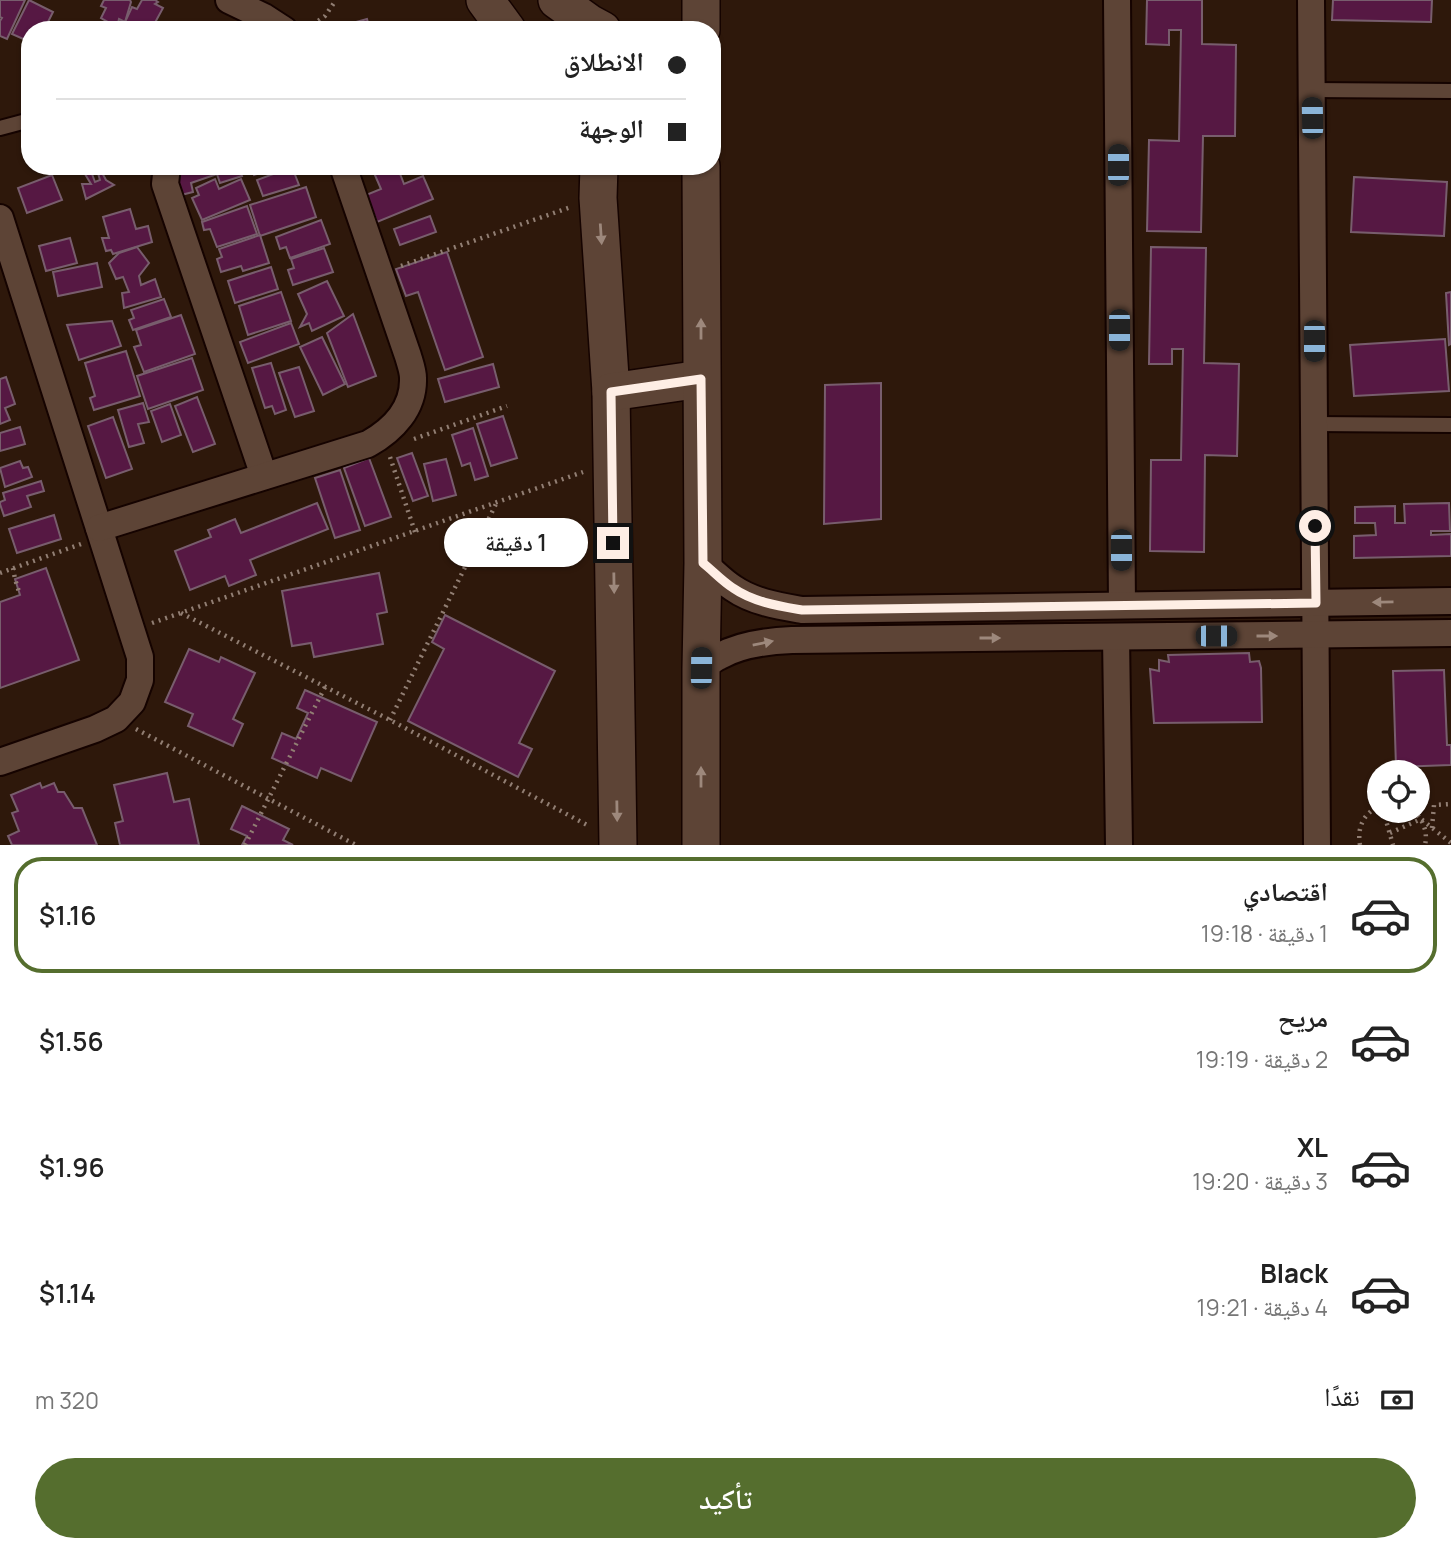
<!DOCTYPE html>
<html lang="ar">
<head>
<meta charset="utf-8">
<style>
  :root { --surface:#fff; --page:#f6f6f6; --text:#222; --muted:#767676; --line:#e0e0e0; --accent:#556e2e }
  body { margin:0; font-family:Manrope,"Noto Naskh Arabic",sans-serif; background:var(--page); color:var(--text); direction:rtl; height:100vh; display:flex; flex-direction:column; font-size:26px; white-space:nowrap }
  * { box-sizing:border-box; margin:0 }
  p { font-size:23px; color:var(--muted) }
  .icon { flex:none; width:38px; height:38px; fill:none; stroke:currentColor; stroke-width:2; stroke-linecap:round; stroke-linejoin:round }
  .map { position:relative; height:845px; overflow:hidden; direction:ltr }
  .details { display:flex; flex-direction:column; background:var(--surface); flex:1 }
  .details>* { flex:none }
  .hud { position:absolute; left:21px; top:21px; width:700px; height:154px; border-radius:28px; box-shadow:0 2px 5px #0004; direction:rtl; display:grid; align-content:center; height:154px; padding:0 35px; background:var(--surface) }
  .controls { position:absolute; left:1367px; top:760px; display:grid; gap:14px }
  .controls a { display:grid; place-items:center; width:63px; height:63px; border-radius:50%; background:var(--surface); box-shadow:0 2px 5px #0004; font-size:35px }
  .end { position:absolute; width:32px; height:32px; margin:-16px; border:9px solid #feeee5; background:#111; box-shadow:0 0 0 4px #111 }
  .from { border-radius:50% }
  .bubble { position:absolute; height:49px; border-radius:24px; background:var(--surface); box-shadow:0 2px 5px #0004; font-size:23px; font-weight:600; line-height:49px; text-align:center; direction:rtl }
  .car { position:absolute; width:21px; height:42px; margin:-21px -10px; border-radius:9px; box-shadow:0 0 5px 2px #0007; background:linear-gradient(#222 24%,#8ab4d8 0 40%,#222 0 76%,#8ab4d8 0 86%,#222 0) }
  .hud b { display:flex; align-items:center; gap:24px; height:66px; font-size:26px }
  .hud b+b { border-top:2px solid var(--line) }
  .hud i { width:18px; height:18px; background:var(--text) }
  ul { padding:12px 0 0; list-style:none }
  li { display:flex; align-items:center; gap:21px; height:116px; margin:0 14px 10px; padding:0 21px; border:4px solid transparent; border-radius:28px }
  li div { flex:1 }
  li b { display:block; font-size:26px }
  li em { font-style:normal; font-weight:600 }
  li.active { border-color:var(--accent) }
  li>.icon { width:63px; height:63px; stroke-width:1.5 }
  .pay { display:flex; align-items:center; gap:18px; height:77px; padding:0 35px; font-size:26px }
  .pay p { margin-inline-start:auto }
  .action { display:flex; gap:14px; margin-top:auto; padding:14px 35px }
  .action a { flex:1; height:80px; border-radius:42px; background:var(--accent); color:#fff; font-size:28px; font-weight:600; line-height:80px; text-align:center }
  .map>svg:first-child { display:block }
</style>
</head>
<body>
<div class="map">
<svg width="1451" height="845" viewBox="0 0 1451 845">
  <rect width="100%" height="100%" fill="#2e180b"/>
  <!-- building -->
  <g fill="#561843" stroke="#785d6d" stroke-width="2">
    <path d="M0 0H25L7 39 0 36V21L2 18 0 17Z"/>
    <path d="M29 0 53 12 44 30H30V42L12 34Z"/>
    <path d="M104 0H130L131 2 125 22 119 19 117 27 101 18 106 8 101 6Z"/>
    <path d="M142 0H155L158 2 155 4 163 8 151 30H132L134 27 125 22 132 7 137 9Z"/>
    <path d="M1147 0H1202V44L1236 45 1235 136H1203L1201 232 1147 231 1149 140 1179 141 1181 30H1169V45L1146 44Z"/>
    <path d="M1333 0H1432L1431 22 1332 20Z"/>
    <path d="M367 19 370 30H327Z"/>
    <path d="M171 166H238L242 176 220 183 217 174 191 183 193 192 181 195Z"/>
    <path d="M251 166H282L254 175Z"/>
    <path d="M371 166H397L404 184 423 176 433 199 377 222 366 195 381 189Z"/>
    <path d="M292 167 299 185 263 196 257 180Z"/>
    <path d="M100 169 106 180 114 185 86 199 82 184H91L85 174H92L95 182 100 180 97 170Z"/>
    <path d="M52 175 62 200 27 213 18 188Z"/>
    <path d="M1354 177 1447 182 1444 236 1351 232Z"/>
    <path d="M215 179 219 189 241 179 250 200 202 220 192 198 199 195 196 188Z"/>
    <path d="M306 187 316 217 260 236 250 205Z"/>
    <path d="M247 206 257 234 217 247 210 229 204 230 202 222Z"/>
    <path d="M130 209 136 229 148 226 152 242 113 254 111 250 106 251 102 238H109L103 217Z"/>
    <path d="M430 216 436 232 400 245 394 229Z"/>
    <path d="M321 220 330 244 290 258 286 247 280 249 276 237Z"/>
    <path d="M260 235 269 263 243 271 241 266 221 272 217 259 222 257 219 249Z"/>
    <path d="M70 238 77 263 46 271 39 246Z"/>
    <path d="M137 247 149 263 139 276 141 285 155 279 161 297 124 308 122 293 129 292 123 277 116 279 109 263 119 253Z"/>
    <path d="M1151 247 1206 248 1204 363 1239 364 1237 456 1205 455 1204 552 1150 551 1151 460H1181L1183 349H1172V364H1149Z"/>
    <path d="M324 248 333 272 293 285 288 270 294 268 291 259Z"/>
    <path d="M447 252 483 357 445 370 418 292 406 296 396 269Z"/>
    <path d="M97 263 102 287 58 296 53 272Z"/>
    <path d="M271 267 278 289 235 303 228 281Z"/>
    <path d="M327 281 344 316 312 331 309 323 300 327 307 314 298 294Z"/>
    <path d="M281 292 291 321 248 335 239 306Z"/>
    <path d="M1451 292V344L1449 345 1446 293Z"/>
    <path d="M164 299 171 317 133 330 129 320 134 318 131 310Z"/>
    <path d="M353 314 376 376 348 387 327 333Z"/>
    <path d="M181 315 195 354 144 372 134 347 141 345 136 330Z"/>
    <path d="M112 321 121 346 79 360 67 325Z"/>
    <path d="M291 323 299 344 248 363 240 342Z"/>
    <path d="M322 337 345 384 323 395 300 347Z"/>
    <path d="M1445 339 1449 391 1354 396 1350 345Z"/>
    <path d="M126 351 140 396 94 410 90 398 95 396 85 363Z"/>
    <path d="M192 358 203 390 148 409 137 376Z"/>
    <path d="M271 363 286 410 275 414 272 406 265 408 252 368Z"/>
    <path d="M493 364 499 387 445 402 438 379Z"/>
    <path d="M299 367 314 411 295 417 279 373Z"/>
    <path d="M6 377 15 404 5 408 10 420 0 424V379Z"/>
    <path d="M881 383V519L824 524 825 385Z"/>
    <path d="M197 397 215 444 193 452 175 406Z"/>
    <path d="M143 403 149 422 138 424 144 443 129 447 118 410Z"/>
    <path d="M170 404 181 435 162 442 151 411Z"/>
    <path d="M503 416 517 458 491 466 477 424Z"/>
    <path d="M113 417 132 469 106 478 88 426Z"/>
    <path d="M20 427 25 444 0 451V433Z"/>
    <path d="M473 428 488 476 475 480 470 463 462 466 452 435Z"/>
    <path d="M412 453 428 496 413 501 397 458Z"/>
    <path d="M369 458 391 517 365 526 344 468Z"/>
    <path d="M446 459 456 495 433 501 424 464Z"/>
    <path d="M20 461 23 468 28 467 32 477 5 487 0 468Z"/>
    <path d="M340 470 360 530 335 538 315 478Z"/>
    <path d="M41 481 44 491 27 496 31 507 4 516 0 504V502L5 500 3 493Z"/>
    <path d="M317 503 328 529 250 560 256 575 229 586 225 576 190 590 175 551 211 537 208 530 235 519 241 533Z"/>
    <path d="M1449 503 1450 531H1431V535L1451 534V556L1354 558V536L1376 535 1375 523H1355V507L1395 506V523H1405L1404 504Z"/>
    <path d="M54 515 61 539 17 553 9 529Z"/>
    <path d="M46 568 79 660 0 688V602L20 595 15 579Z"/>
    <path d="M379 573 387 612 377 614 383 644 314 657 311 643 292 646 282 591Z"/>
    <path d="M445 615 555 671 519 743 532 749 518 777 408 721 444 649 432 642Z"/>
    <path d="M189 649 219 662 221 657 255 673 233 719 243 724 233 746 188 726 193 714 165 702Z"/>
    <path d="M1249 653 1250 662 1259 661 1261 668 1262 722 1154 723 1150 669 1159 671V660L1169 662 1168 655Z"/>
    <path d="M1444 670 1447 745H1451V765L1396 767 1393 671Z"/>
    <path d="M305 690 377 722 351 781 321 768 317 778 272 758 282 733 296 739 308 713 297 708Z"/>
    <path d="M167 773 174 802 189 799 199 845H120L115 823 123 821 114 785Z"/>
    <path d="M40 783 42 788 54 783 58 792H64L74 808H82L97 845H12L8 836 19 831 12 813 18 811 11 795Z"/>
    <path d="M242 806 289 829 283 840 293 845H242L247 836 231 829Z"/>
  </g>
  <g fill="none" stroke-linecap="round" stroke-linejoin="round">
    <defs>
      <g id="lane">
        <path d="M1311 90 1451 91"/>
        <path d="M0 128 30 120"/>
        <path d="M1314 424 1451 425"/>
      </g>
      <g id="street">
        <path d="M229 0 264 17 284 30"/>
        <path d="M1117 0 1122 605"/>
        <path d="M1311 0 1317 845"/>
        <path d="M167 166 165 184 264 476"/>
        <path d="M0 218 140 657V680L132 702 116 719 95 729 0 762"/>
        <path d="M99 528 368 444C393 430 414 408 413 378 413 371 410 363 408 356L343 166"/>
        <path d="M703 563C713 571 722 581 733 588 753 602 779 606 802 610L1451 601"/>
        <path d="M1116 637 1119 845"/>
        <path d="M701 668C707 664 713 659 720 656 741 644 768 641 792 640L1451 633"/>
      </g>
      <g id="secondary">
        <path d="M485 0 507 30"/>
        <path d="M557 0 589 23 602 30"/>
        <path d="M701 0V30"/>
        <path d="M599 166 598 198 611 392 618 845"/>
        <path d="M611 392 701 379"/>
        <path d="M701 845V668L703 563 701 166"/>
      </g>
    </defs>
    <!-- lane casing -->
    <use href="#lane" stroke="#150300" stroke-width="18"/>
    <!-- street casing -->
    <use href="#street" stroke="#150300" stroke-width="30"/>
    <!-- secondary casing -->
    <use href="#secondary" stroke="#150300" stroke-width="40"/>
    <!-- path -->
    <g stroke="#917e73" stroke-width="4.5" stroke-dasharray="2 5" stroke-linecap="butt">
      <path d="M307 29 325 16 336 0"/>
      <path d="M401 266 571 207"/>
      <path d="M414 439 507 406"/>
      <path d="M390 457 415 532"/>
      <path d="M13 568 15 579 20 595"/>
      <path d="M0 573 81 544"/>
      <path d="M181 613 390 720 589 826"/>
      <path d="M152 623 583 472"/>
      <path d="M390 720 496 504"/>
      <path d="M136 729 356 845"/>
      <path d="M1383 810 1393 845"/>
      <path d="M1413 810C1423 820 1428 831 1425 845"/>
      <path d="M1432 828 1434 805 1451 804"/>
      <path d="M1390 833 1421 819 1451 843"/>
      <path d="M245 845 325 687"/>
      <path d="M1360 845C1357 828 1363 814 1379 806"/>
    </g>
    <!-- lane -->
    <use href="#lane" stroke="#5d4436" stroke-width="14"/>
    <!-- street -->
    <use href="#street" stroke="#5d4436" stroke-width="26"/>
    <!-- secondary -->
    <use href="#secondary" stroke="#5d4436" stroke-width="37"/>
  </g>
  <!-- one-way arrows -->
  <defs><path id="oneway-solid" d="M-6-.8H1V-3.2L6.5 0L1 3.2V.8H-6Z" transform="scale(1.75)"/></defs>
  <g fill="#9d887c">
    <use href="#oneway-solid" transform="translate(601 234) rotate(86)"/>
    <use href="#oneway-solid" transform="translate(701 329) rotate(-90)"/>
    <use href="#oneway-solid" transform="translate(614 583) rotate(89)"/>
    <use href="#oneway-solid" transform="translate(1383 602) rotate(179)"/>
    <use href="#oneway-solid" transform="translate(1267 636)"/>
    <use href="#oneway-solid" transform="translate(990 638)"/>
    <use href="#oneway-solid" transform="translate(763 643) rotate(-11)"/>
    <use href="#oneway-solid" transform="translate(701 777) rotate(-90)"/>
    <use href="#oneway-solid" transform="translate(617 811) rotate(89)"/>
  </g>
  <g fill="none" stroke-linecap="round" stroke-linejoin="round">
    <!-- route -->
    <path stroke="#feeee5" stroke-width="9" d="M613 543 611 392 701 379 703 563C713 571 722 581 733 588 753 602 779 606 802 610L1316 603 1315 526"/>
  </g>
</svg>
<div class="controls">
<a><svg class="icon" aria-label="locate" viewBox="0 0 24 24"><circle cx="12" cy="12" r="6"/><path d="M12 2v4M12 18v4M2 12h4M18 12h4"/></svg></a>
</div>
<i class="end from" style="left:1315px;top:526px"></i>
<i class="end" style="left:613px;top:543px"></i>
<div class="bubble" style="left:444px;top:518px;width:144px">1 دقيقة</div>
<i class="car" style="left:1312px;top:118px;rotate:359deg"></i>
<i class="car" style="left:1118px;top:165px;rotate:0deg"></i>
<i class="car" style="left:1119px;top:330px;rotate:180deg"></i>
<i class="car" style="left:1314px;top:341px;rotate:180deg"></i>
<i class="car" style="left:1121px;top:550px;rotate:180deg"></i>
<i class="car" style="left:1216px;top:636px;rotate:90deg"></i>
<i class="car" style="left:701px;top:668px;rotate:1deg"></i>
<div class="hud">
<b><i class="from"></i>الانطلاق</b>
<b><i></i>الوجهة</b>
</div>
</div>
<section class="details">
<ul>
<li class="active"><svg class="icon" aria-label="car" viewBox="0 0 24 24"><path d="M5 17H2v-5l4-1 3-4h7l3 4 3 1v5h-3M9 17h6M6 11h13"/><circle cx="7" cy="17" r="2"/><circle cx="17" cy="17" r="2"/></svg><div><b>اقتصادي</b><p>1 دقيقة · 19:18</p></div><em>$1.16</em></li>
<li><svg class="icon" aria-label="car" viewBox="0 0 24 24"><path d="M5 17H2v-5l4-1 3-4h7l3 4 3 1v5h-3M9 17h6M6 11h13"/><circle cx="7" cy="17" r="2"/><circle cx="17" cy="17" r="2"/></svg><div><b>مريح</b><p>2 دقيقة · 19:19</p></div><em>$1.56</em></li>
<li><svg class="icon" aria-label="car" viewBox="0 0 24 24"><path d="M5 17H2v-5l4-1 3-4h7l3 4 3 1v5h-3M9 17h6M6 11h13"/><circle cx="7" cy="17" r="2"/><circle cx="17" cy="17" r="2"/></svg><div><b>XL</b><p>3 دقيقة · 19:20</p></div><em>$1.96</em></li>
<li><svg class="icon" aria-label="car" viewBox="0 0 24 24"><path d="M5 17H2v-5l4-1 3-4h7l3 4 3 1v5h-3M9 17h6M6 11h13"/><circle cx="7" cy="17" r="2"/><circle cx="17" cy="17" r="2"/></svg><div><b>Black</b><p>4 دقيقة · 19:21</p></div><em>$1.14</em></li>
</ul>
<div class="pay"><svg class="icon" aria-label="cash" viewBox="0 0 24 24"><path d="M3 7h18v10H3z"/><circle cx="12" cy="12" r="2"/></svg>نقدًا<p>320 m</p></div>
<div class="action"><a>تأكيد</a></div>
</section>
</body>
</html>
